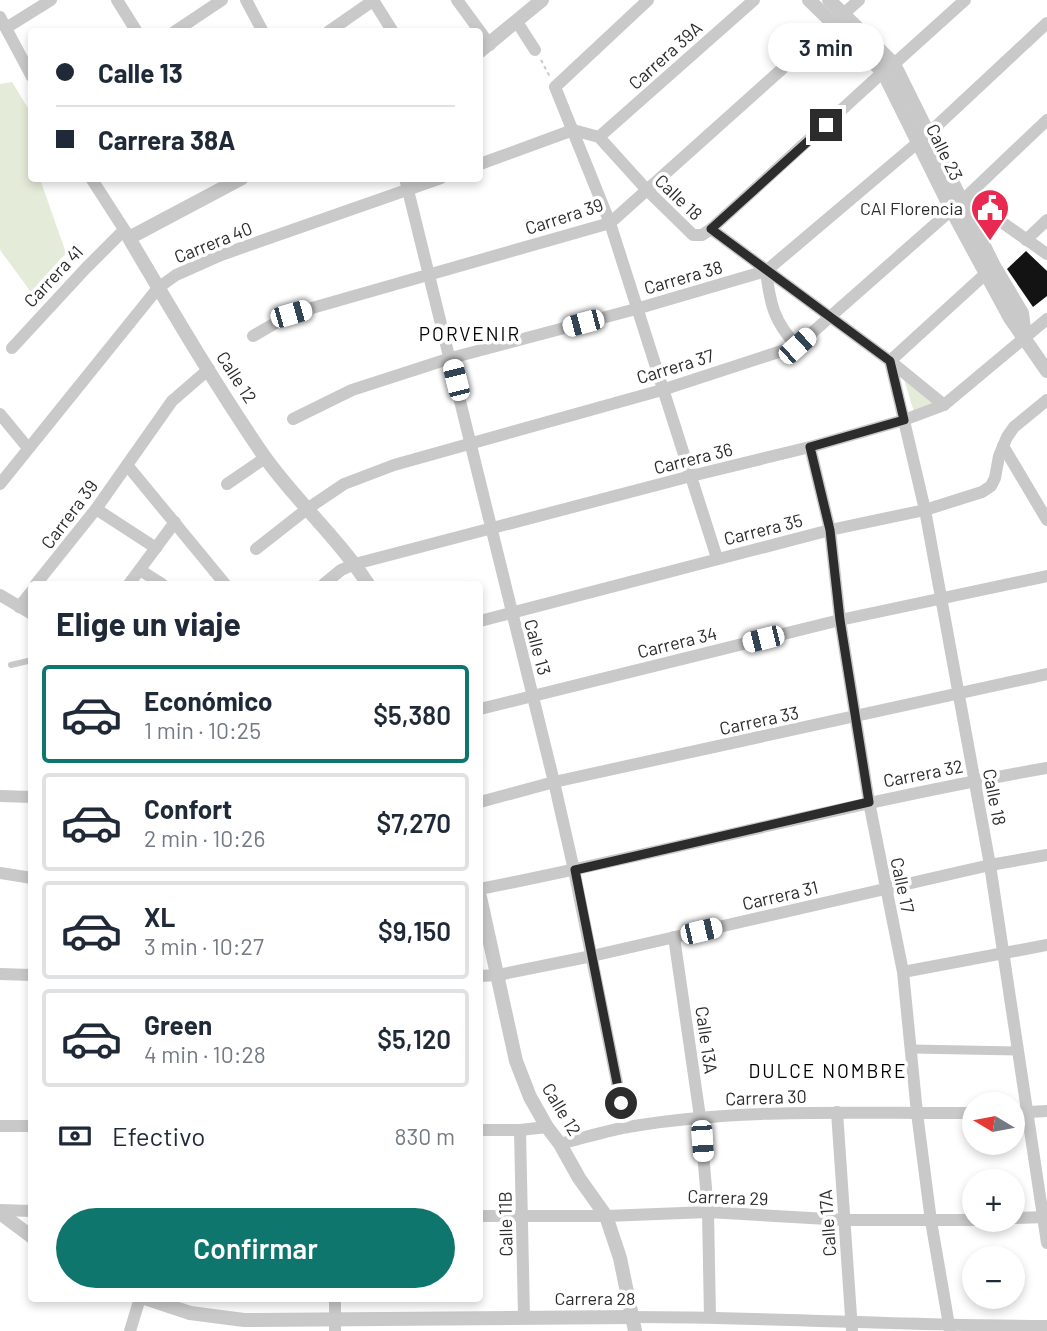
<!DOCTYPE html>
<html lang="es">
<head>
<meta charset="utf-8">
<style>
  :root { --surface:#fff; --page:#f6f6f7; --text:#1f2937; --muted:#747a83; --line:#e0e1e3; --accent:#0f766e }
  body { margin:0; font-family:Barlow,sans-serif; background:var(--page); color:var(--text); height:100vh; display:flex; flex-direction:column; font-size:26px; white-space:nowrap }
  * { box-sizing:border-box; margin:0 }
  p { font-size:23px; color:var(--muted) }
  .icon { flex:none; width:38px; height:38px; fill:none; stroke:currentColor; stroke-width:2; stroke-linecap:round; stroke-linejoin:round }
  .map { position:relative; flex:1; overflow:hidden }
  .side { position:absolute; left:28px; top:581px; width:455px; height:721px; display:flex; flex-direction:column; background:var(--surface); border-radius:7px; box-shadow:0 4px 10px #0003 }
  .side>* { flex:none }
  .hud { position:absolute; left:28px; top:28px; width:455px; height:154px; border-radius:7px; box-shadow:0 4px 10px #0003; display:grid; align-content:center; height:154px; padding:0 28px; background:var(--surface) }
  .needle { width:46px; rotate:280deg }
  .fabs { position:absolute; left:962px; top:1092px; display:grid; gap:14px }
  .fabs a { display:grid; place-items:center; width:63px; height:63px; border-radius:50%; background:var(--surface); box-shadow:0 4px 10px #0003; font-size:35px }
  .end { position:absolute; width:32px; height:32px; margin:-16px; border:9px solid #2c2c2c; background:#fff; box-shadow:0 0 0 4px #fff }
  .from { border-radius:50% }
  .bubble { position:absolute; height:49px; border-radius:24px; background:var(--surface); box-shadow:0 4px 10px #0003; font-size:23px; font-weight:600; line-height:49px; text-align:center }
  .car { position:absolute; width:21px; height:42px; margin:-21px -10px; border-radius:9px; box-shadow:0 0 5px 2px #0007; background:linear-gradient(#fff 24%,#345 0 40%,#fff 0 76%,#345 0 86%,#fff 0) }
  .hud b { display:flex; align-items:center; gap:24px; height:66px; font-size:26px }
  .hud b+b { border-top:2px solid var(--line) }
  .hud i { width:18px; height:18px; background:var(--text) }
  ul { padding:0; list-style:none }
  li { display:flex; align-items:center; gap:21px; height:98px; margin:0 14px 10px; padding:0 14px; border:4px solid var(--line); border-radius:7px }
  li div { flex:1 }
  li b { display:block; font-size:26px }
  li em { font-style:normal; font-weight:600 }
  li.active { border-color:var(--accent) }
  li>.icon { width:63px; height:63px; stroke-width:1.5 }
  h2 { padding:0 28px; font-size:32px; line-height:84px }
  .pay { display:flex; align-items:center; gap:18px; height:77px; padding:0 28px; font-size:26px }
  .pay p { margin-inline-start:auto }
  .button { display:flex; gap:14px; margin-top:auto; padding:14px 28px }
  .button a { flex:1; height:80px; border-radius:42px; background:var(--accent); color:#fff; font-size:28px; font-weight:600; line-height:80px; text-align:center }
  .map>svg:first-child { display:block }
</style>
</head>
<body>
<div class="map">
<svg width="1047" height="1331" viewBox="0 0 1047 1331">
  <rect width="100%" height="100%" fill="#fff"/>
  <!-- green -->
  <g fill="#e5ebd9">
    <path d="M12 82 31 113 32 178 40 179 66 253 31 292 0 250V84Z"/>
    <path d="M904 379 936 404 914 412Z"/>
  </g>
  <!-- building -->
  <path fill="#131313" d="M1026 251 1047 271V296L1033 307 1007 269Z"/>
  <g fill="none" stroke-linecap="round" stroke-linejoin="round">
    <!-- path -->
    <path stroke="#c9c9c9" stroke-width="2" stroke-dasharray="3.5 3.5" stroke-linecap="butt" d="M541 60 550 77"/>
    <!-- service -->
    <path stroke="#c9c9c9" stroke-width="6" d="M11 665 32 660"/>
    <!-- pedestrian -->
    <path stroke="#c9c9c9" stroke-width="9" d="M912 1049 1017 1051"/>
    <!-- minor -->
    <g stroke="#c9c9c9" stroke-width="12">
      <path d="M117 0 137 32"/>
      <path d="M246 0 263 32"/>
      <path d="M373 0 393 32"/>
      <path d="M457 0 490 45"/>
      <path d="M648 0 555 87 610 223 717 558"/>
      <path d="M0 17 32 77"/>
      <path d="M517 22 535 50"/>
      <path d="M6 28 51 0"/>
      <path d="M174 32 222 0"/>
      <path d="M328 32 374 0"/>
      <path d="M894 64 965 0"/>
      <path d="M573 130 599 137 646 189 693 235H702L711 229 883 72"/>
      <path d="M599 137 754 0"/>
      <path d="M480 164 573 130"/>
      <path d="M91 178 129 237"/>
      <path d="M405 178 554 782 574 870 626 1127"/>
      <path d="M966 197 1047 254"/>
      <path d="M711 229 890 361 944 405"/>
      <path d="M1026 240 1047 220"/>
      <path d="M993 267 890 361 925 510 990 865 1047 1243"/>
      <path d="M766 271C770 304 774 322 797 346"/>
      <path d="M253 336 291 314 610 223 859 0"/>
      <path d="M12 348 86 268 124 230"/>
      <path d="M0 414 28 448"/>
      <path d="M293 419 352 390 451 358 636 309 766 271 928 134 1047 23"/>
      <path d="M1003 446 1047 520"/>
      <path d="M810 447 830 530 840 620 869 802 903 972 917 1113 931 1221 950 1331"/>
      <path d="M127 465 225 584"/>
      <path d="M0 484 158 288 176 275 221 255 441 178"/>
      <path d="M227 484 265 458"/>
      <path d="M96 509 156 548"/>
      <path d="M256 549 307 509 344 484 394 465 662 390 797 346 966 197 1047 120"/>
      <path d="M140 570 162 584"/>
      <path d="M36 584 96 509 172 401 209 369"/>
      <path d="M129 584 175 522"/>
      <path d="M324 584 341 570 355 564 691 476 810 447 904 420 944 405 1047 319"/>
      <path d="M0 595 32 614"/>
      <path d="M19 607 32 591"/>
      <path d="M480 621 830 530 925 510 982 492 991 486 995 478 999 456 1007 437 1014 427 1047 400"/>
      <path d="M480 709 840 620 1047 576"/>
      <path d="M0 796 32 797"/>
      <path d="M480 802 554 782 1047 674"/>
      <path d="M0 873 32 878"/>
      <path d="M480 889C669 852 856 801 1047 768"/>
      <path d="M674 937 700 1117 708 1212 710 1317"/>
      <path d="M903 972 1047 945"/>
      <path d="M0 974 32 975"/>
      <path d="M480 976 498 975 592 956 990 865 1047 855"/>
      <path d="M837 1112 852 1331"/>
      <path d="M1013 1113 1047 1111"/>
      <path d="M0 1126H32"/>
      <path d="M480 1130H520L547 1127"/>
      <path d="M520 1130 524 1317"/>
      <path d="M560 1144C583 1138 605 1131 628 1127 742 1107 859 1114 975 1113"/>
      <path d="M0 1210 32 1211"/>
      <path d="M480 1216H606L708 1212 845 1220H975"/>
      <path d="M1013 1218 1047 1217"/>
      <path d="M335 1298V1331"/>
      <path d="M633 1317C771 1317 909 1326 1047 1326"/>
      <path d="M130 1331 140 1298"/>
    </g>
    <!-- tertiary -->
    <g stroke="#c9c9c9" stroke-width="14">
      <path d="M809 0 883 72 951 209 1010 318 1047 371"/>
      <path d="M829 0 894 64 994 266 1022 313 1025 336"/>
      <path d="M480 51 542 0"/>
      <path d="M242 178 129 238C172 311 216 386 264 456 296 501 338 538 368 584"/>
      <path d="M480 897 516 1061 530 1097 547 1127 560 1144 579 1178 606 1216 620 1258 635 1331"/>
      <path d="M0 1213 32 1237"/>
      <path d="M145 1298 190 1313 244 1320 633 1317"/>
    </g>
  </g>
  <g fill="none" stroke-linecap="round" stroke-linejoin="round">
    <!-- route -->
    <path stroke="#2c2c2c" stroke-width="9" d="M621 1103 575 870 869 802 840 620 830 530 810 447 904 420 890 361 711 229 826 125"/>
  </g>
  <!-- icons -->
  <defs>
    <symbol id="civic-pin" viewBox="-11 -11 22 30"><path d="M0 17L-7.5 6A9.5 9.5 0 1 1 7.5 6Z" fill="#e82a51" stroke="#fff"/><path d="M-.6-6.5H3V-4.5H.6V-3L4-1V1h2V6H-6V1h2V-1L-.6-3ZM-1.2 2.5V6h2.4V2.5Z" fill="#fff"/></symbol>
  </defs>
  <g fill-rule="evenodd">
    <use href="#civic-pin" x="968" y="186" width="44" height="60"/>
  </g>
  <g text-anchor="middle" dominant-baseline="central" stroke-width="7" stroke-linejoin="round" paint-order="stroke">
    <!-- street labels -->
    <g font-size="18" fill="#2c2c2c" stroke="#fff">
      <text transform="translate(665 55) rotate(-42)">Carrera 39A</text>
      <text transform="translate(945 152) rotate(64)">Calle 23</text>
      <text transform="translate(679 197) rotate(44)">Calle 18</text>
      <text transform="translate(564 216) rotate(-18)">Carrera 39</text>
      <text transform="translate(213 242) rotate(-22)">Carrera 40</text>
      <text transform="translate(53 276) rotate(-47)">Carrera 41</text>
      <text transform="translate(683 277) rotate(-16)">Carrera 38</text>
      <text transform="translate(675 366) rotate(-17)">Carrera 37</text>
      <text transform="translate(237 377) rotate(57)">Calle 12</text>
      <text transform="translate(693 458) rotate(-14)">Carrera 36</text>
      <text transform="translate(69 514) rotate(-53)">Carrera 39</text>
      <text transform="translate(763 529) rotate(-14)">Carrera 35</text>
      <text transform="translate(677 642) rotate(-14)">Carrera 34</text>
      <text transform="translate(538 647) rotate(75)">Calle 13</text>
      <text transform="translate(759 720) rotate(-12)">Carrera 33</text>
      <text transform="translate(923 773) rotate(-11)">Carrera 32</text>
      <text transform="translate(995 797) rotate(79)">Calle 18</text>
      <text transform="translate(903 885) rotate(78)">Calle 17</text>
      <text transform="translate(780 895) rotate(-13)">Carrera 31</text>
      <text transform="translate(707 1040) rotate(82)">Calle 13A</text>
      <text transform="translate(766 1097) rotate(-2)">Carrera 30</text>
      <text transform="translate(562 1109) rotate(59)">Calle 12</text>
      <text transform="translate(728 1197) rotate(2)">Carrera 29</text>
      <text transform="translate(827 1223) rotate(-94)">Calle 17A</text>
      <text transform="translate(505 1224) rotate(-91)">Calle 11B</text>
      <text x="595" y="1298">Carrera 28</text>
    </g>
    <!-- poi labels -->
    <g font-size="18" fill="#2c2c2c" stroke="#fff" text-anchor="end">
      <text x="963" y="208">CAI Florencia</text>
    </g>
    <!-- neighbourhood labels -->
    <g font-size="19" letter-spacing="2" fill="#000" stroke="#fff">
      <text x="470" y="333">PORVENIR</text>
      <text x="828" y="1070">DULCE NOMBRE</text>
    </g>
  </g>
</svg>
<div class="fabs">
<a><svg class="needle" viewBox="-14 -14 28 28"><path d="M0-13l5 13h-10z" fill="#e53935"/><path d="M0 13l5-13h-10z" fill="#747a83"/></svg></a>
<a>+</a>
<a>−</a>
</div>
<i class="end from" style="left:621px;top:1103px"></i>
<i class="end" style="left:826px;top:125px"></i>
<div class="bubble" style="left:768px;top:23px;width:116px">3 min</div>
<i class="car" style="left:291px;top:314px;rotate:74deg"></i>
<i class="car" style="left:583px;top:323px;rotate:255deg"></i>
<i class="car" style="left:797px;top:346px;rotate:48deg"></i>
<i class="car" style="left:456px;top:380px;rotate:346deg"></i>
<i class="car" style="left:763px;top:639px;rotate:256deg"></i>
<i class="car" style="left:701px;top:931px;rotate:77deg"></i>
<i class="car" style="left:702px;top:1141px;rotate:176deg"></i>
<div class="hud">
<b><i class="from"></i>Calle 13</b>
<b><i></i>Carrera 38A</b>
</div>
<section class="side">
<h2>Elige un viaje</h2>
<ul>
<li class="active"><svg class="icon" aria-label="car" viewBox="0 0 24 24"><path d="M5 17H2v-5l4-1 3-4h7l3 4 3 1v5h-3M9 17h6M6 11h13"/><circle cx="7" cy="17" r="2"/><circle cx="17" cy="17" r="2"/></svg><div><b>Económico</b><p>1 min · 10:25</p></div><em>$5,380</em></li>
<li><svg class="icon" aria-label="car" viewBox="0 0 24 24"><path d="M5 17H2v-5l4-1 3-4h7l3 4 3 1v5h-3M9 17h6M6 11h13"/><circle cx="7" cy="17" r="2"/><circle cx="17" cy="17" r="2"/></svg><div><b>Confort</b><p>2 min · 10:26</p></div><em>$7,270</em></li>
<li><svg class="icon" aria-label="car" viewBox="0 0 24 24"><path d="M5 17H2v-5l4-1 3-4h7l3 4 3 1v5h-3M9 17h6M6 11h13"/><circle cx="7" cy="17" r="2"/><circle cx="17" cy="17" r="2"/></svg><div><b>XL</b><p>3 min · 10:27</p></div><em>$9,150</em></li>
<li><svg class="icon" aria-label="car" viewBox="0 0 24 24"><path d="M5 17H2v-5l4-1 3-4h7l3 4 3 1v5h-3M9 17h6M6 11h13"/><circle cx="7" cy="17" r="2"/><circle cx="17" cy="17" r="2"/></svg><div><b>Green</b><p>4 min · 10:28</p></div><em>$5,120</em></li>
</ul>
<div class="pay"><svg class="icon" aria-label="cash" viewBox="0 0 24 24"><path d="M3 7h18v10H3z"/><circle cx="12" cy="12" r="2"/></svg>Efectivo<p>830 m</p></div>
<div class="button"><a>Confirmar</a></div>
</section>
</div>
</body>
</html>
